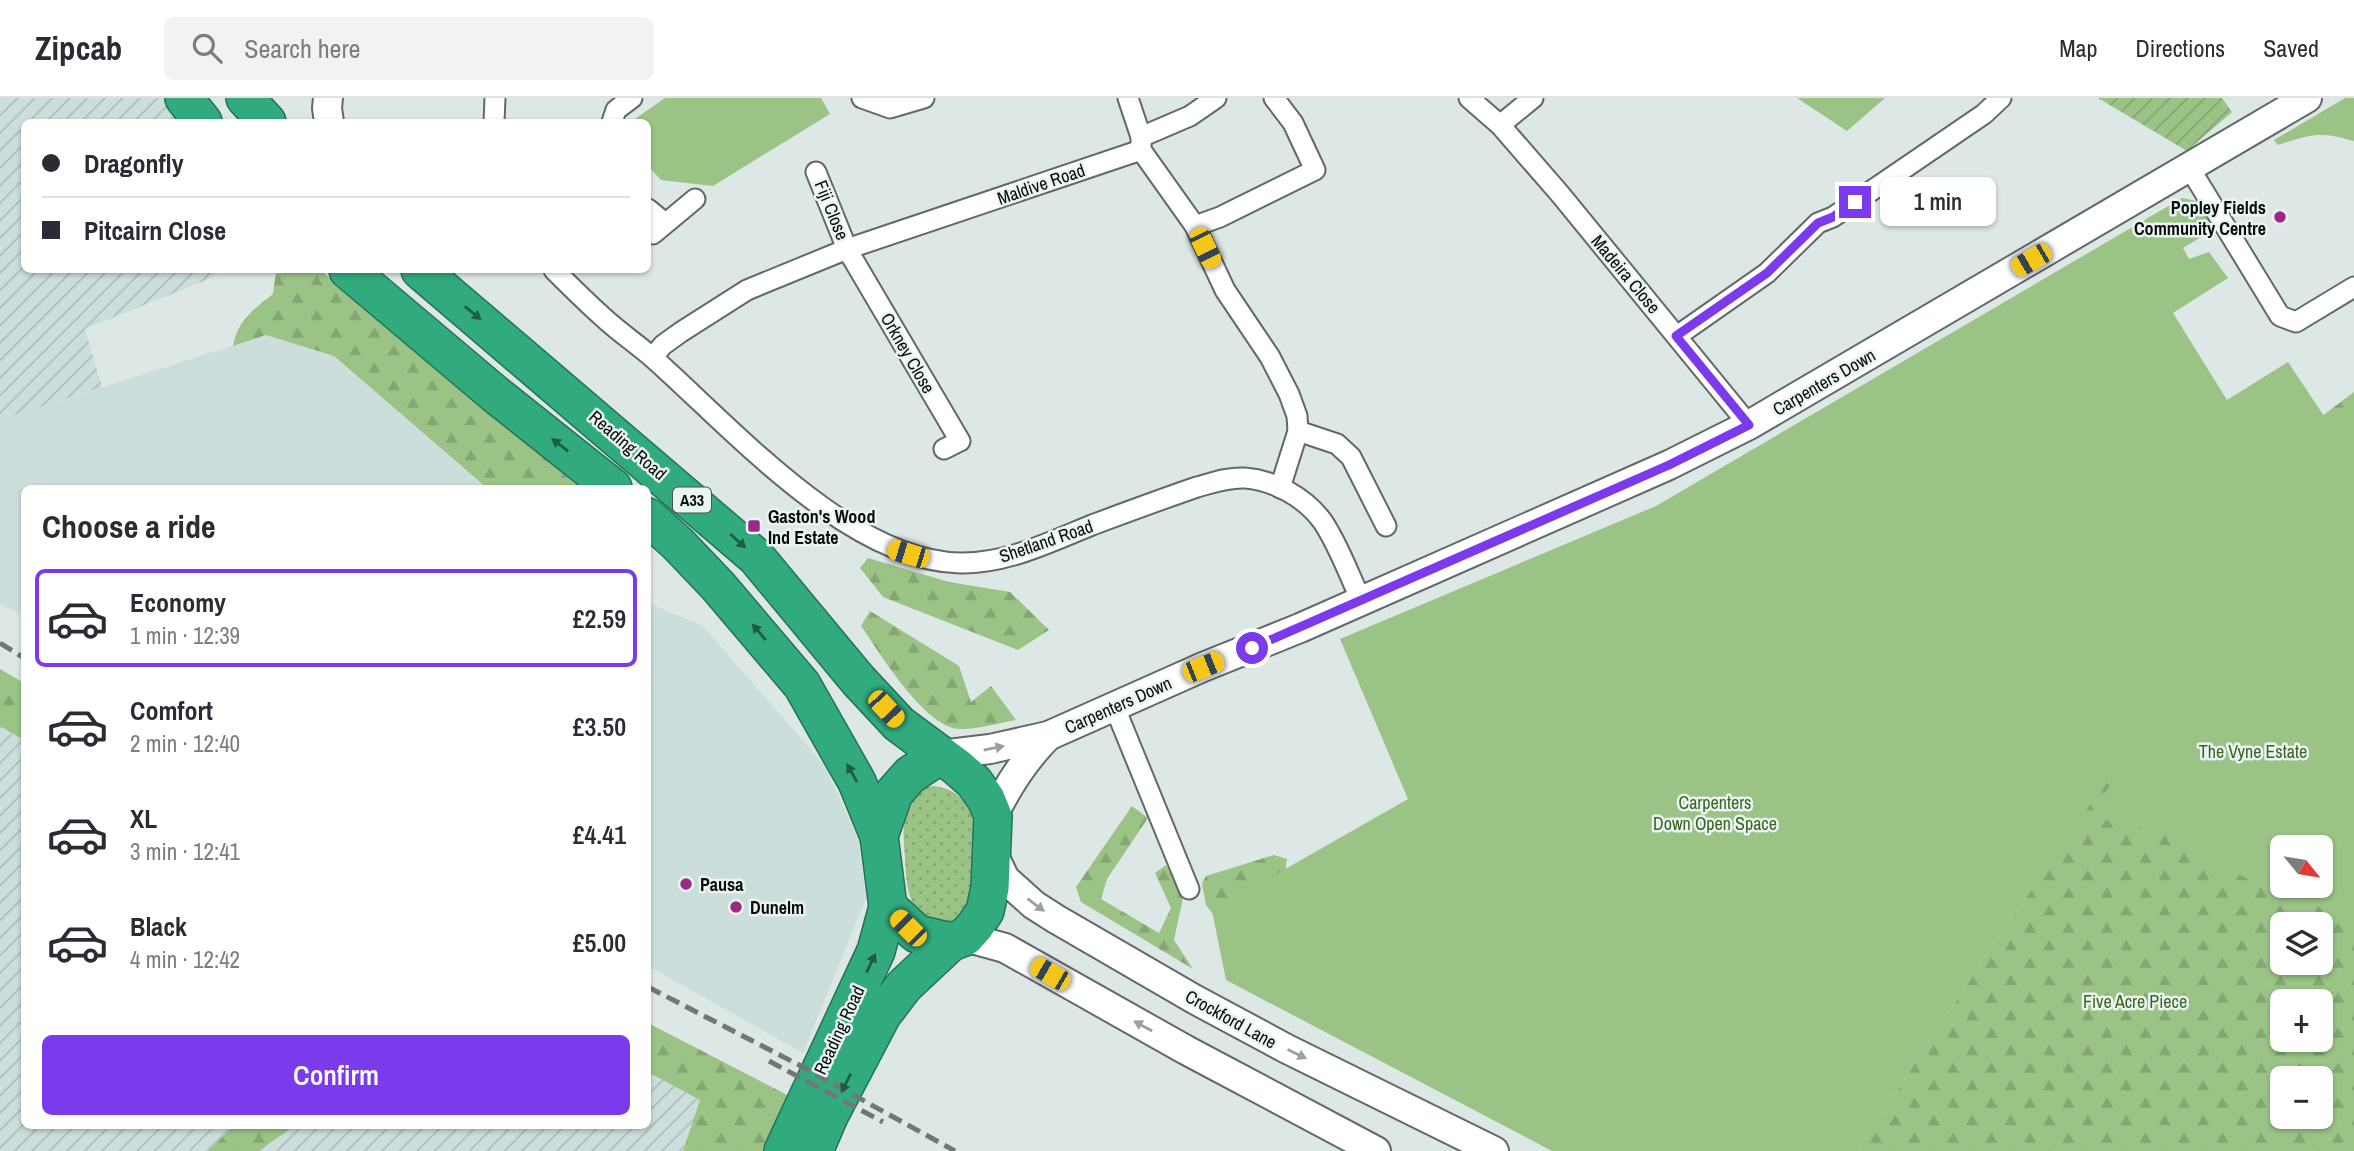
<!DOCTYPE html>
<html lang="en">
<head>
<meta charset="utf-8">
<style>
  :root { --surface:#fff; --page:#f2f2f3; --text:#2b2b33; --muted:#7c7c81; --line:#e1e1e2; --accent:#7c3aed }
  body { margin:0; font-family:"Archivo Narrow",sans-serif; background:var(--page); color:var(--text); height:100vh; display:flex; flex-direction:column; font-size:26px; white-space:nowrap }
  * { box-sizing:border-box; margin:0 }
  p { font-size:23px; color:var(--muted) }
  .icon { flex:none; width:38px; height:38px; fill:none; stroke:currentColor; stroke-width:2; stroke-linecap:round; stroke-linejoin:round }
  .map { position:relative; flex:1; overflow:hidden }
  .sheet { position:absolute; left:21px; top:387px; width:630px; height:644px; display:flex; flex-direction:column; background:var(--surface); border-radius:10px; box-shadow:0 2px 5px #0004 }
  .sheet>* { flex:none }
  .banner { position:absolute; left:21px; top:21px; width:630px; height:154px; border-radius:10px; box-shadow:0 2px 5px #0004; display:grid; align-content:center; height:154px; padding:0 21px; background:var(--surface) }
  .needle { width:46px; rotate:120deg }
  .controls { position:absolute; left:2270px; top:737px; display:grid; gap:14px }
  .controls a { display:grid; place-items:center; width:63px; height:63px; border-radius:10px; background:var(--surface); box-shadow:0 2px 5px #0004; font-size:35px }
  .end { position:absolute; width:32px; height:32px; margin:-16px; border:9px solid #7c3aed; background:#fff; box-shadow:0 0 0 4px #fff }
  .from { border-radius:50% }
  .bubble { position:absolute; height:49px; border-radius:10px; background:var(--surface); box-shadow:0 2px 5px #0004; font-size:23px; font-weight:600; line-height:49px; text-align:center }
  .car { position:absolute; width:21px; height:42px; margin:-21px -10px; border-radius:9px; box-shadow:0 0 5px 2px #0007; background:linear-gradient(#f5c518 24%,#345 0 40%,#f5c518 0 76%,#345 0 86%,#f5c518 0) }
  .banner b { display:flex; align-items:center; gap:24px; height:66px; font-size:26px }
  .banner b+b { border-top:2px solid var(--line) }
  .banner i { width:18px; height:18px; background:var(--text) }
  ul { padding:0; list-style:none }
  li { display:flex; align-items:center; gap:21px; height:98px; margin:0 14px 10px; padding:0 7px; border:4px solid transparent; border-radius:10px }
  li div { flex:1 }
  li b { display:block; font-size:26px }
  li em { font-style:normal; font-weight:600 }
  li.selected { border-color:var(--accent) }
  li>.icon { width:63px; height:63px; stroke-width:1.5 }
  h2 { padding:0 21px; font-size:32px; line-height:84px }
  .button { display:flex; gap:14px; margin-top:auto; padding:14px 21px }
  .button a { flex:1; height:80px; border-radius:10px; background:var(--accent); color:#fff; font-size:28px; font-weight:600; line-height:80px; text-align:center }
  header { display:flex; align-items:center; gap:42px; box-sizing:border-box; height:98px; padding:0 35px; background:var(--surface); border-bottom:2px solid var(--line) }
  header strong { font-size:33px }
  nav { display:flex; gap:38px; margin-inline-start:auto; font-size:24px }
  .search { width:490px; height:63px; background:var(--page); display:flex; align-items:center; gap:18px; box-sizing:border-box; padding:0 24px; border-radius:10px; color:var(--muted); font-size:26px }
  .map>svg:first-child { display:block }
</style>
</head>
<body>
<header>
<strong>Zipcab</strong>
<div class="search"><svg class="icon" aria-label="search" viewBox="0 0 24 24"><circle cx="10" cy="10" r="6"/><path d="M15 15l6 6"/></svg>Search here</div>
<nav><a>Map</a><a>Directions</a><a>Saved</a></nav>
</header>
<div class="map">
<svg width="2354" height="1053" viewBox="0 0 2354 1053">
  <defs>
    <pattern id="industrial-furrows" width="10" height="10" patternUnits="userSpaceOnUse" patternTransform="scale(1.75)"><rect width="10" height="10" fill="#cbdedc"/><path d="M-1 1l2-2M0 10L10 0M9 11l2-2" fill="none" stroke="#adbdbc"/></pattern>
    <pattern id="grass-dots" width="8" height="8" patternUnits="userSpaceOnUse" patternTransform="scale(1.75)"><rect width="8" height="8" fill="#9ac385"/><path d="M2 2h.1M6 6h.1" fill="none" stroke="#83a672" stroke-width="1.8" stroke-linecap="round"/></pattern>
    <pattern id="forest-firs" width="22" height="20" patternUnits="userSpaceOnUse" patternTransform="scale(1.75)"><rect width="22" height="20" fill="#9ac385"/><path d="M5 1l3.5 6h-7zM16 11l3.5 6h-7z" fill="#83a672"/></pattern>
    <pattern id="garden-furrows" width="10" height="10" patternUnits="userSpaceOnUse" patternTransform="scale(1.75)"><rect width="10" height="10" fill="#9ac385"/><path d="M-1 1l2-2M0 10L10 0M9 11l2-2" fill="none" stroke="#83a672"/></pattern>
  </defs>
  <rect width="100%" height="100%" fill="#dde7e6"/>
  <!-- built -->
  <g fill="#cbdedc">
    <path d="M266 237 334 258 487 390H24V519L0 505V322Z"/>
    <path d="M648 505 703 528 824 667 858 740 866 800 803 955 648 868Z"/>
  </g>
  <!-- industrial -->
  <g fill="url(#industrial-furrows)">
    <path d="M0 0H168L184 24H24V172H220L214 179 85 231 102 289 0 322Z"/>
    <path d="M0 590 24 604V1027H648V974L700 1002 683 1053H0Z"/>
  </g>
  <!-- grass -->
  <path fill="url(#grass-dots)" d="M933 688C993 694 974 773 969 812L953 825C909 824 907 797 905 760 903 739 903 721 907 699L920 690Z"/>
  <!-- forest -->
  <g fill="url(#forest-firs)" fill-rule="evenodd">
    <path d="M276 172H320L580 390H487L334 258 266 237 233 248C237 223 254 211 273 196Z"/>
    <path d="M2354 294V1053H1857L1979 868 2211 529 2301 334ZM2282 749H2320V788H2282ZM2282 826H2320V864H2282ZM2282 903H2320V942H2282ZM2282 980H2320V1018H2282Z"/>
    <path d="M868 460 949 484 1010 494 1049 532 1018 552 883 499 860 470Z"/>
    <path d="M870 513 959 568 971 604 991 588 1016 622C998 625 979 631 961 631 926 632 880 555 861 528Z"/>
    <path d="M0 571 24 585V642L0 628Z"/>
    <path d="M1132 708 1148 720 1107 781 1101 801 1159 835 1171 810 1155 775 1166 767 1183 800 1174 842 1193 871 1081 804 1076 789Z"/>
    <path d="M1274 757 1287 761 1282 797 1232 842 1206 807 1202 785 1206 778Z"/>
    <path d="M648 925 789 998 764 1053H683L700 1002 648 974Z"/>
    <path d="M235 1027H296L258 1053H208Z"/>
  </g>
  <!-- park -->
  <g fill="#9ac385" fill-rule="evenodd">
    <path d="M665 0H821L830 16 713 88 661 82 648 68V24L632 23Z"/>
    <path d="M1797 0H1885L1847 33Z"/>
    <path d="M2345 0H2354V43C2320 33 2311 36 2278 47L2274 42Z"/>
    <path d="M2182 100 2201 104 2211 123 2203 138 2183 150 2189 161 2209 154 2228 180 2173 215 2227 302 2288 264 2324 318 2354 304V827L2309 804 2216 768 2173 740 2148 731 2099 721 2103 699 2141 633 1979 868 1857 1053H1552L1226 882 1212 813 1408 701 1340 541 1656 408ZM2282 749H2320V788H2282Z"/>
  </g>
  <!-- garden -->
  <path fill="url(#garden-furrows)" d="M2098 0H2222L2232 14 2187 53Z"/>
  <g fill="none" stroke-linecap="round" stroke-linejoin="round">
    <defs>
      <g id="street">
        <path d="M862 0 890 10 924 0"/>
        <path d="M1128 0 1141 39V51"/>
        <path d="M1469 0 1500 27 1560 96 1749 327"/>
        <path d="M494 24 495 0"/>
        <path d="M612 24 616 12 632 0"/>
        <path d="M1500 27 1533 0"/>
        <path d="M1141 39 1190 18 1216 0"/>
        <path d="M1141 52 1195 128 1225 192 1270 259 1289 296 1297 318 1298 333 1280 390"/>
        <path d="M2189 69 2280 218 2296 224 2354 189"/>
        <path d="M816 74 847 151 960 343 944 351"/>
        <path d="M648 111 665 125"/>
        <path d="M1195 128 1220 119 1315 72 1293 25 1274 0"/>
        <path d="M653 136 695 101"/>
        <path d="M554 172C570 188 586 204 604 220 619 234 637 246 653 260 731 329 849 463 960 465 1006 466 1050 444 1092 427 1127 414 1162 401 1197 389 1212 385 1228 379 1245 380 1274 382 1306 400 1323 424 1339 448 1349 477 1361 502"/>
        <path d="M1677 238 1767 175 1818 125 1833 119 1984 16 2001 0"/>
        <path d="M653 259 663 247 681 234 747 192 847 151 1141 52"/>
        <path d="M1298 333 1337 346 1351 359 1386 428"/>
        <path d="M1115 610 1189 791"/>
      </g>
      <g id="secondary">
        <path d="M328 0 327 10 329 24"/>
        <path d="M940 657 990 651 1048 638 1203 569 1300 530 1669 367 1749 327 2307 0"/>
        <path d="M993 718C1008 687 1024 662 1048 638"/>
        <path d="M993 756 1005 781 1034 807 1056 821 1194 901 1287 951 1494 1053"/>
        <path d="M965 839 1005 850 1186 952 1376 1053"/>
      </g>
      <g id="highway">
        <path d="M184 0 203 24"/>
        <path d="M245 0 267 24"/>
        <path d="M348 172 495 296 613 390"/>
        <path d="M420 172 756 459 858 582 899 626 957 669 974 684 986 701 993 718 990 790 985 813 975 828 965 839 951 844 917 836 888 809 879 738 894 695 910 677 940 657"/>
        <path d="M648 419 678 446 718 488 802 587 857 684 879 738"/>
        <path d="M783 1053 876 853 888 809"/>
        <path d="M814 1053 829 1018 882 917 904 888 951 844"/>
      </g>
    </defs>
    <!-- street casing -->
    <use href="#street" stroke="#616a69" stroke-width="23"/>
    <!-- secondary casing -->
    <use href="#secondary" stroke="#616a69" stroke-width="32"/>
    <!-- highway casing -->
    <use href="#highway" stroke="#237356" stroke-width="40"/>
    <!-- street -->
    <use href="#street" stroke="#fff" stroke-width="19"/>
    <!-- secondary -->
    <use href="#secondary" stroke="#fff" stroke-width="28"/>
    <!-- highway -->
    <use href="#highway" stroke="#31ab7e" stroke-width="37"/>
    <!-- rail -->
    <g stroke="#717777" stroke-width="5" stroke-dasharray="14 7" stroke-linecap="butt">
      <path d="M0 545 24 560"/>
      <path d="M648 889 801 968 955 1053"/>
      <path d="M769 963 883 1024"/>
    </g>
  </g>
  <!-- one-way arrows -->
  <defs><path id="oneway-solid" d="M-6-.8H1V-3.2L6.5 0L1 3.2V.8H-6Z" transform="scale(1.75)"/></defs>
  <g fill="#1d5c45">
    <use href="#oneway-solid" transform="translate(473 215) rotate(39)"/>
    <use href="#oneway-solid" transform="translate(560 347) rotate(-142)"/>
    <use href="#oneway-solid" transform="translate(738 443) rotate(42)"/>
    <use href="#oneway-solid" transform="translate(759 534) rotate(-130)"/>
    <use href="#oneway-solid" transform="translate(852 675) rotate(-119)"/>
    <use href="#oneway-solid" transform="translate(871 865) rotate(-65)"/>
    <use href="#oneway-solid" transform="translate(846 985) rotate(117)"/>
  </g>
  <g fill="#9d9e9e">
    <use href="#oneway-solid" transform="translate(994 650) rotate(-11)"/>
    <use href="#oneway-solid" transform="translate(1036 807) rotate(37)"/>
    <use href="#oneway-solid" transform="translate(1143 928) rotate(-151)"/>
    <use href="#oneway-solid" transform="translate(1297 956) rotate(26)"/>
  </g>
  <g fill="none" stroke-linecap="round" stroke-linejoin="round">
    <!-- route -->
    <path stroke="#7c3aed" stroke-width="9" d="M1252 550 1669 367 1749 327 1676 238 1767 175 1818 125 1833 119 1855 104"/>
  </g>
  <!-- markers -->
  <g fill="#9b2985" stroke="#eaf4f3" stroke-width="2.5">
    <circle cx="2280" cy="119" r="7"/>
    <rect x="747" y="421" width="14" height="14" rx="3.5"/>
    <circle cx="686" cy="786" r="7"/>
    <circle cx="736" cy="809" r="7"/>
  </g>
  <g text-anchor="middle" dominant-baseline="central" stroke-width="5" stroke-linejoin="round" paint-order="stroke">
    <!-- shield labels -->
    <rect fill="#eaf4f3" stroke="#4c5251" stroke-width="2" x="673" y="389.5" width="38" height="25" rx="5"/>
    <g font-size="16" font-weight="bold" fill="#090c0c">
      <text x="692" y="402">A33</text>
    </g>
    <!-- street labels -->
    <g font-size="18" fill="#090c0c" stroke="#eaf4f3">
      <text transform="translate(1041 86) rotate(-19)">Maldive Road</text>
      <text transform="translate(832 112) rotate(68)">Fiji Close</text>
      <text transform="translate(1626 176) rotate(50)">Madeira Close</text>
      <text transform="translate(908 255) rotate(60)">Orkney Close</text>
      <text transform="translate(1824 284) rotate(-30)">Carpenters Down</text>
      <text transform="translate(628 347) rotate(41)">Reading Road</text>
      <text transform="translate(1046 443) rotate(-19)">Shetland Road</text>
      <text transform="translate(1118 607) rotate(-24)">Carpenters Down</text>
      <text transform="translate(1231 921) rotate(29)">Crockford Lane</text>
      <text transform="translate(839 932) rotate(-65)">Reading Road</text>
    </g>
    <!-- poi labels -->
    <g font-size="18" font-weight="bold" fill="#090c0c" stroke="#eaf4f3" text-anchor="start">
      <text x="2266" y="109" text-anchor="end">Popley Fields<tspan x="2266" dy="21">Community Centre</tspan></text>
      <text x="768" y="418">Gaston's Wood<tspan x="768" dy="21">Ind Estate</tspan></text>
      <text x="700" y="786">Pausa</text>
      <text x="750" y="809">Dunelm</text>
    </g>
    <!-- park labels -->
    <g font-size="18" fill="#3b651f" stroke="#eaf4f3">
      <text x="2253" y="653">The Vyne Estate</text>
      <text x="1715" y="704">Carpenters<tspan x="1715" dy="21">Down Open Space</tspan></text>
      <text x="2135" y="903">Five Acre Piece</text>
    </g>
  </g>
</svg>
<div class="controls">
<a><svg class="needle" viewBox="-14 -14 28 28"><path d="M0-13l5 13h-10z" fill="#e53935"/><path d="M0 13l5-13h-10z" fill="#7c7c81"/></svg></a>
<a><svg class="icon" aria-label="layers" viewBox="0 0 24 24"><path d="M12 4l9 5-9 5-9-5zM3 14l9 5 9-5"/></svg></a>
<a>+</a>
<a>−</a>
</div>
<i class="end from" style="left:1252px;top:550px"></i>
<i class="end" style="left:1855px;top:104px"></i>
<div class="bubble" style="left:1880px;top:79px;width:116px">1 min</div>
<i class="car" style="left:1205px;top:150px;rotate:154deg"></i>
<i class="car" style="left:2031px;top:162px;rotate:240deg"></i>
<i class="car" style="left:908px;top:456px;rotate:287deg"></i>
<i class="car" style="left:1203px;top:569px;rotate:68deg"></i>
<i class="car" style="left:886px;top:611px;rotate:137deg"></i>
<i class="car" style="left:908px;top:830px;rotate:315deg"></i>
<i class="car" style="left:1050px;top:876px;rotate:300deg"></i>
<div class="banner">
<b><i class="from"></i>Dragonfly</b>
<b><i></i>Pitcairn Close</b>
</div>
<section class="sheet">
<h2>Choose a ride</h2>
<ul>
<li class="selected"><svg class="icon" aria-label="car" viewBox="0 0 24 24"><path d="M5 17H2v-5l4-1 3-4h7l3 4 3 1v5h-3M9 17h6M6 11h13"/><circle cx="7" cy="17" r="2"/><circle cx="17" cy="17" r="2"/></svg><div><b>Economy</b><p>1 min · 12:39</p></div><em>£2.59</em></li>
<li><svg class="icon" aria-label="car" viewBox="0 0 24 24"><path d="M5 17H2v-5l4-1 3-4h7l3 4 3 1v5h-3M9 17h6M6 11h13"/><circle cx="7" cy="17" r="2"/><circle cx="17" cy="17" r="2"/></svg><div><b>Comfort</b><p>2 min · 12:40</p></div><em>£3.50</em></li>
<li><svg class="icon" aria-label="car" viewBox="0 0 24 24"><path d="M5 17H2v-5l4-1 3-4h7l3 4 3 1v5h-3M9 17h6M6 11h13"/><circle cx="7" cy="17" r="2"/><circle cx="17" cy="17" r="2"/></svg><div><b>XL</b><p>3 min · 12:41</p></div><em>£4.41</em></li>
<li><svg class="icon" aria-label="car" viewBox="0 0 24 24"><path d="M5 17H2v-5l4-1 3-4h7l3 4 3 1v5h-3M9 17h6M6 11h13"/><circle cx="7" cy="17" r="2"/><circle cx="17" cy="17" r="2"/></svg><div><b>Black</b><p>4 min · 12:42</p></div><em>£5.00</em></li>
</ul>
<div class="button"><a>Confirm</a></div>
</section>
</div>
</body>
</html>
